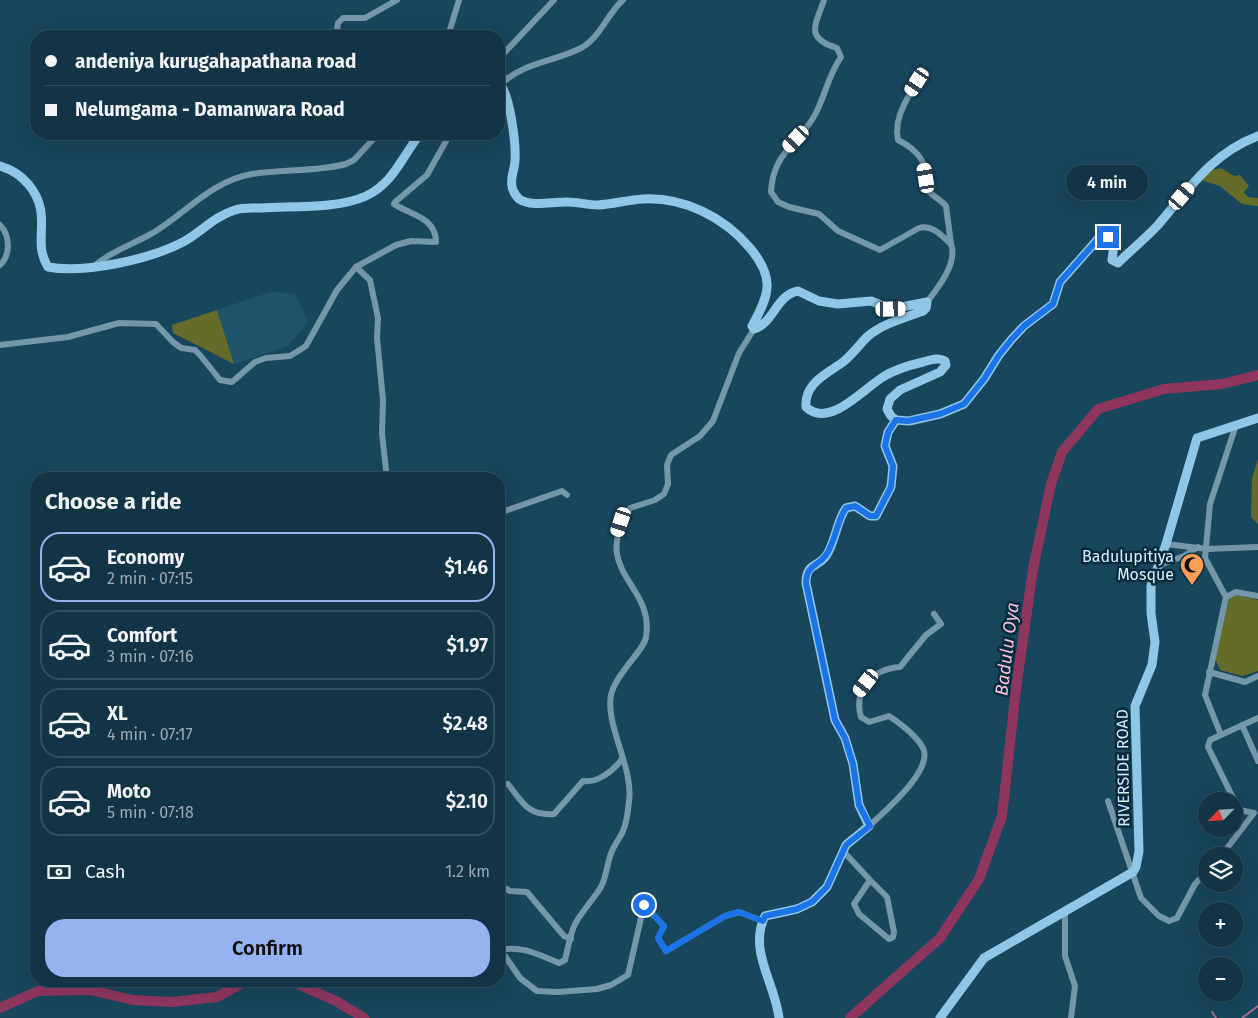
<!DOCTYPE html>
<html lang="en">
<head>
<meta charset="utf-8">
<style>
  :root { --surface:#123446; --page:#1b3c4d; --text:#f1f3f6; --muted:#9caab3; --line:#314f5f; --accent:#95b2f1 }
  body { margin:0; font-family:"Fira Sans",sans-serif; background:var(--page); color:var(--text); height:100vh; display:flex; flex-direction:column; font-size:19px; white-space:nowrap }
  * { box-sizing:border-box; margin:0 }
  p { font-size:16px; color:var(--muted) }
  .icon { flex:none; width:28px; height:28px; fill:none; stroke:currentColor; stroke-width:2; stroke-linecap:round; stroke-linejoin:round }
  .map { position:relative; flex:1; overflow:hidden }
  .sheet { position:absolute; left:30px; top:472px; width:475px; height:515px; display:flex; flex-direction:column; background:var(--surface); border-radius:20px; box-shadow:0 5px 20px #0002,0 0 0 1px var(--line) }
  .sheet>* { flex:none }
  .banner { position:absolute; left:30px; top:30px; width:475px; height:110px; border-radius:20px; box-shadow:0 5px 20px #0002,0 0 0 1px var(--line); display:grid; align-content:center; height:110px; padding:0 15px; background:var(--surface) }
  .needle { width:32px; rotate:245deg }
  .tools { position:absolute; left:1198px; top:792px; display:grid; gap:10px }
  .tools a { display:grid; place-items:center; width:45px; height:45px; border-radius:50%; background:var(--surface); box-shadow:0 5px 20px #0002,0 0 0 1px var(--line); font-size:25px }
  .end { position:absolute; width:22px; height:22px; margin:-11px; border:6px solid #1a73e8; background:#fff; box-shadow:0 0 0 2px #fff }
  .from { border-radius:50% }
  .bubble { position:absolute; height:35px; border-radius:18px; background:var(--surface); box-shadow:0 5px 20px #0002,0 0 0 1px var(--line); font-size:16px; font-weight:600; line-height:35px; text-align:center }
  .car { position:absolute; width:15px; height:30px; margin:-15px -8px; border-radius:6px; box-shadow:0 0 4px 1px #0007; background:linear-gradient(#fff 24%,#345 0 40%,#fff 0 76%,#345 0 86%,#fff 0) }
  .banner b { display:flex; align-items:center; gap:18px; height:48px; font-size:19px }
  .banner b+b { border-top:1px solid var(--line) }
  .banner i { width:12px; height:12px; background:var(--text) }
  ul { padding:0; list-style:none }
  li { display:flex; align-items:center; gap:15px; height:70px; margin:0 10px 8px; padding:0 5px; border:2px solid var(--line); border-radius:20px }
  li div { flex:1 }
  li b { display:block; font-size:19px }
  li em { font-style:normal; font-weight:600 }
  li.active { border-color:var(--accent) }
  li>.icon { width:45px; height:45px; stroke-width:1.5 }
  h2 { padding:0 15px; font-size:22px; line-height:60px }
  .pay { display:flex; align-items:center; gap:12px; height:55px; padding:0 15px; font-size:19px }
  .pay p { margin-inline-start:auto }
  .button { display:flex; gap:10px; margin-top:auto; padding:10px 15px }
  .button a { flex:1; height:58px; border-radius:20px; background:var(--accent); color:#111; font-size:20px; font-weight:600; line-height:58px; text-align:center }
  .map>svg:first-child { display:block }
</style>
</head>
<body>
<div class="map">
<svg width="1258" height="1018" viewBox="0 0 1258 1018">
  <rect width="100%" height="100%" fill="#18465d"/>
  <!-- built -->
  <path fill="#20536c" d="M271 292 296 294 308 323 288 346 234 364 217 310Z"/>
  <!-- green -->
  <g fill="#656c2a">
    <path d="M1221 168 1234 176 1240 175 1249 186 1244 192 1248 197 1258 198V206L1242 204 1220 186 1201 180 1211 170Z"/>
    <path d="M217 310 234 364 173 333 172 325Z"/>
    <path d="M1258 459V524L1251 517 1252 478Z"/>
    <path d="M1237 595 1258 600V671L1242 676 1220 670 1215 658 1229 598Z"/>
  </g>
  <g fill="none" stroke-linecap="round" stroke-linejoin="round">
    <!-- stream -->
    <g stroke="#a56e8f" stroke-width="2">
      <path d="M1212 1012 1216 1018"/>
      <path d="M1242 1018 1258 1006"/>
    </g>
    <!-- river -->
    <g stroke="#8f365f" stroke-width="10">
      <path d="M291 981 336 1001 364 1018"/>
      <path d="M0 1008 38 991 90 990 133 1000 172 1002 217 997 246 981"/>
      <path d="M850 1018 940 938 979 879 1002 816 1016 689 1033 569 1051 484 1062 452 1098 409 1164 389 1222 384 1258 375"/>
    </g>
    <!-- street -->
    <g stroke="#7597aa" stroke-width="6">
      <path d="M824 0C815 26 805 38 837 48L841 57C829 74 825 95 816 113 800 144 773 151 771 192L778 202 789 207 819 214 838 231 880 250 919 228C932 224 942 236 951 244 958 263 938 288 927 302"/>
      <path d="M336 36 338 23 343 18H365L397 0"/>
      <path d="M448 36 459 0"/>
      <path d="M499 62 504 53 554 0"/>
      <path d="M926 74C910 90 893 117 898 140 918 150 930 164 925 187 931 196 939 198 946 206L951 244"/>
      <path d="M501 84C523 63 552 62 579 49 599 40 607 14 623 0"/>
      <path d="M0 225C10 235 11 255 0 265"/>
      <path d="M356 267 370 280 378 318 377 338 383 400 382 433 387 479"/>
      <path d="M92 268C108 253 131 245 151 234 185 214 211 181 252 174 283 169 315 172 346 164L354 160 378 134"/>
      <path d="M754 329 739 353 713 421 700 436 671 455 667 465 668 484 664 494 655 500 630 508C589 573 655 583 646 637 645 649 615 675 611 695 605 725 634 769 629 801 628 811 627 822 623 831 620 838 615 844 612 851 607 862 607 876 601 887 593 900 582 911 575 924 570 934 568 949 565 960L559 963C539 955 522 945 500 950V953L505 956 520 978 537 991 558 992 597 989 611 985 628 975 644 905 664 926 658 938 666 951 725 916 739 912 763 921"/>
      <path d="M0 345 68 337 119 323 156 324 173 342 181 348 195 350 200 355 220 380 232 382 255 362 266 358 290 356 306 346 337 290 356 267 396 245 411 241 436 242C436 217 410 215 394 204L395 202 427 175 450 134"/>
      <path d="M499 513 562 491 567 495"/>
      <path d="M1166 544 1207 549 1258 547"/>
      <path d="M1157 566 1184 556 1198 547"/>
      <path d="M1226 597 1205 558 1210 504 1236 425"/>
      <path d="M1209 672 1245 682 1258 676"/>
      <path d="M1242 725 1258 761"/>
      <path d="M1221 735 1205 695 1226 597 1236 592 1258 596"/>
      <path d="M499 784H508C523 803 528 816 554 814L583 781C598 783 613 771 622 759"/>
      <path d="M1108 801 1141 898 1159 916 1169 921 1177 918 1195 884 1206 872"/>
      <path d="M869 826C884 812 934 770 923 748 916 735 901 724 889 716L869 722 861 717C853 689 873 669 900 667L926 635 941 624 934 614"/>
      <path d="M844 852 870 880 854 904 859 914 889 939 893 937 894 932 887 897 870 880"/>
      <path d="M1221 856 1254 813 1239 810 1208 747 1210 740 1258 718"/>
      <path d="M499 885 510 891 527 892 564 936 571 939"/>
      <path d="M1065 912V956L1075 986 1071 1018"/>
    </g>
    <!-- secondary -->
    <g stroke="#91c7e6" stroke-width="9">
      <path d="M499 83C510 93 516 144 515 160 515 169 510 177 512 186 512 190 516 196 519 199 531 207 551 202 564 202 575 201 586 205 598 205 613 204 628 200 643 199 684 197 724 217 750 248 775 278 770 294 752 326L754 329C774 323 776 295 798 291L819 301 838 304 871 301 891 309 927 302 926 308 923 311C904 318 882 324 867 337 859 345 852 355 843 362 827 374 804 383 806 407 829 429 863 389 883 377 894 370 910 365 923 362 931 360 938 357 945 361L946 365 940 372 900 390 890 399 887 409 891 416 896 420 909 421 940 414 964 404 984 379 999 355 1011 340 1024 326 1053 304 1060 282 1098 239 1107 237C1116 242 1113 251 1112 260L1118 263C1131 250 1146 238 1158 225 1189 189 1211 154 1258 136"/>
      <path d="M0 166C13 170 20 175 29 185 54 216 31 240 48 267 84 274 151 259 183 242 201 232 215 216 235 210 243 207 253 208 261 208 292 206 338 209 366 196 394 183 403 155 420 134"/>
      <path d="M779 1018C775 983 748 950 765 916L797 909 812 902 827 887 846 845 869 826 859 805 853 764 845 738 835 720 806 583C806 563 817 568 826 556 836 541 836 522 846 508L855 506 870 516H876L891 487 893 466 885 446 888 432 896 420"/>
      <path d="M940 1018 984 958 1133 872 1136 867 1139 851 1135 706 1152 665 1155 642 1151 613V586L1166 544 1197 438 1258 418"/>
    </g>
  </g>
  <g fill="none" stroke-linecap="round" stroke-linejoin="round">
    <!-- route -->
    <path stroke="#1a73e8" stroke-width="6" d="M644 905 664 926 658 938 666 951 725 916 739 912 763 921 765 916 797 909 812 902 827 887 846 845 870 826 859 805 853 764 845 738 835 720 806 583C807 563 817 568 826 555 836 541 836 522 846 508L855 506 870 516H876L891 487 893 466 885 446 888 432 896 420 908 421 940 414 964 404 984 379 999 355 1011 340 1024 326 1053 304 1060 282 1098 239 1108 237"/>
  </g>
  <!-- icons -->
  <defs>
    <symbol id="mosque-pin" viewBox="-11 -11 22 30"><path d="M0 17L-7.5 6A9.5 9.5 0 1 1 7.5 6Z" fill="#fd9c56" stroke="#052b3d"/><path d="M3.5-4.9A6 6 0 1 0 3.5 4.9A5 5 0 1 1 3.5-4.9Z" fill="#111"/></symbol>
  </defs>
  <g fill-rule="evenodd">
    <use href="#mosque-pin" x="1178" y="551" width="28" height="38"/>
  </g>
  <g text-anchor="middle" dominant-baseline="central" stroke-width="5" stroke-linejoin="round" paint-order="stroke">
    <!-- poi labels -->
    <g font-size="16" fill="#d8effe" stroke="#052b3d" text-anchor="end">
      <text x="1174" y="556">Badulupitiya<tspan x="1174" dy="18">Mosque</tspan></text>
    </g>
    <!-- street labels -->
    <g font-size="16" fill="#d8effe" stroke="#052b3d">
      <text transform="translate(1123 768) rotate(-91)">RIVERSIDE ROAD</text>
    </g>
    <!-- water labels -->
    <g font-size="18" font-style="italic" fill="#f8c4d7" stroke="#052b3d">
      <text transform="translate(1007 649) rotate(-83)">Badulu Oya</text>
    </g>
  </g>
</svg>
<div class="tools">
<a><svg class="needle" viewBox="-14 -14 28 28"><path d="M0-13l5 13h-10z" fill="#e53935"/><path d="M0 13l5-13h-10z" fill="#9caab3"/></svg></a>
<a><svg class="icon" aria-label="layers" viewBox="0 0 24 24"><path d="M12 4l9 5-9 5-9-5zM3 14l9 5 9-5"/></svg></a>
<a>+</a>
<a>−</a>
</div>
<i class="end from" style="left:644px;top:905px"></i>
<i class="end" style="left:1108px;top:237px"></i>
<div class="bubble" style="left:1066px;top:165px;width:82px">4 min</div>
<i class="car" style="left:917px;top:82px;rotate:213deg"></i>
<i class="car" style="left:796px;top:139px;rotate:223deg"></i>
<i class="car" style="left:926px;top:178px;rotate:351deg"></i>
<i class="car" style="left:1182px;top:196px;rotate:40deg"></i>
<i class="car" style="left:891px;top:309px;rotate:89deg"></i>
<i class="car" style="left:621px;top:522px;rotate:198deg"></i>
<i class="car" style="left:866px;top:683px;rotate:218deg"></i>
<div class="banner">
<b><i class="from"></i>andeniya kurugahapathana road</b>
<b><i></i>Nelumgama - Damanwara Road</b>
</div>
<section class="sheet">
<h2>Choose a ride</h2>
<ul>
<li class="active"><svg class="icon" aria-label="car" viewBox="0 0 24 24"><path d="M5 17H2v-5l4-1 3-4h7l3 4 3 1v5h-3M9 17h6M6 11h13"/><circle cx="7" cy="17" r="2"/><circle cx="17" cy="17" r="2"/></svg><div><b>Economy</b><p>2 min · 07:15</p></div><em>$1.46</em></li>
<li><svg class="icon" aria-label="car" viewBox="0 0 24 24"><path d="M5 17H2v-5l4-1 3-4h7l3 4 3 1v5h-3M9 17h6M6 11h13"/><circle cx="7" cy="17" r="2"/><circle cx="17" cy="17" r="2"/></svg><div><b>Comfort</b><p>3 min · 07:16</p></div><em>$1.97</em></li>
<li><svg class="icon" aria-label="car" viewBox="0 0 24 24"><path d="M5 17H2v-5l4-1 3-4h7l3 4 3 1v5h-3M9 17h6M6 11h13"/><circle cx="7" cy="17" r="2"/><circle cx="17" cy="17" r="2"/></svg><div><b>XL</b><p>4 min · 07:17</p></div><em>$2.48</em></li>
<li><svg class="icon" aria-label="car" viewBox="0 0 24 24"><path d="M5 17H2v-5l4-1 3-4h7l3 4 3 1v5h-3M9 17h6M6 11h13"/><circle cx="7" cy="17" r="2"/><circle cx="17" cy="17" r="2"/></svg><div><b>Moto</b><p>5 min · 07:18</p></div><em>$2.10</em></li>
</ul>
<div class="pay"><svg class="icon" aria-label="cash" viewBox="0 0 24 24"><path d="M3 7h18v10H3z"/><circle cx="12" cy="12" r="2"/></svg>Cash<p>1.2 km</p></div>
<div class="button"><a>Confirm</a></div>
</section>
</div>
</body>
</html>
